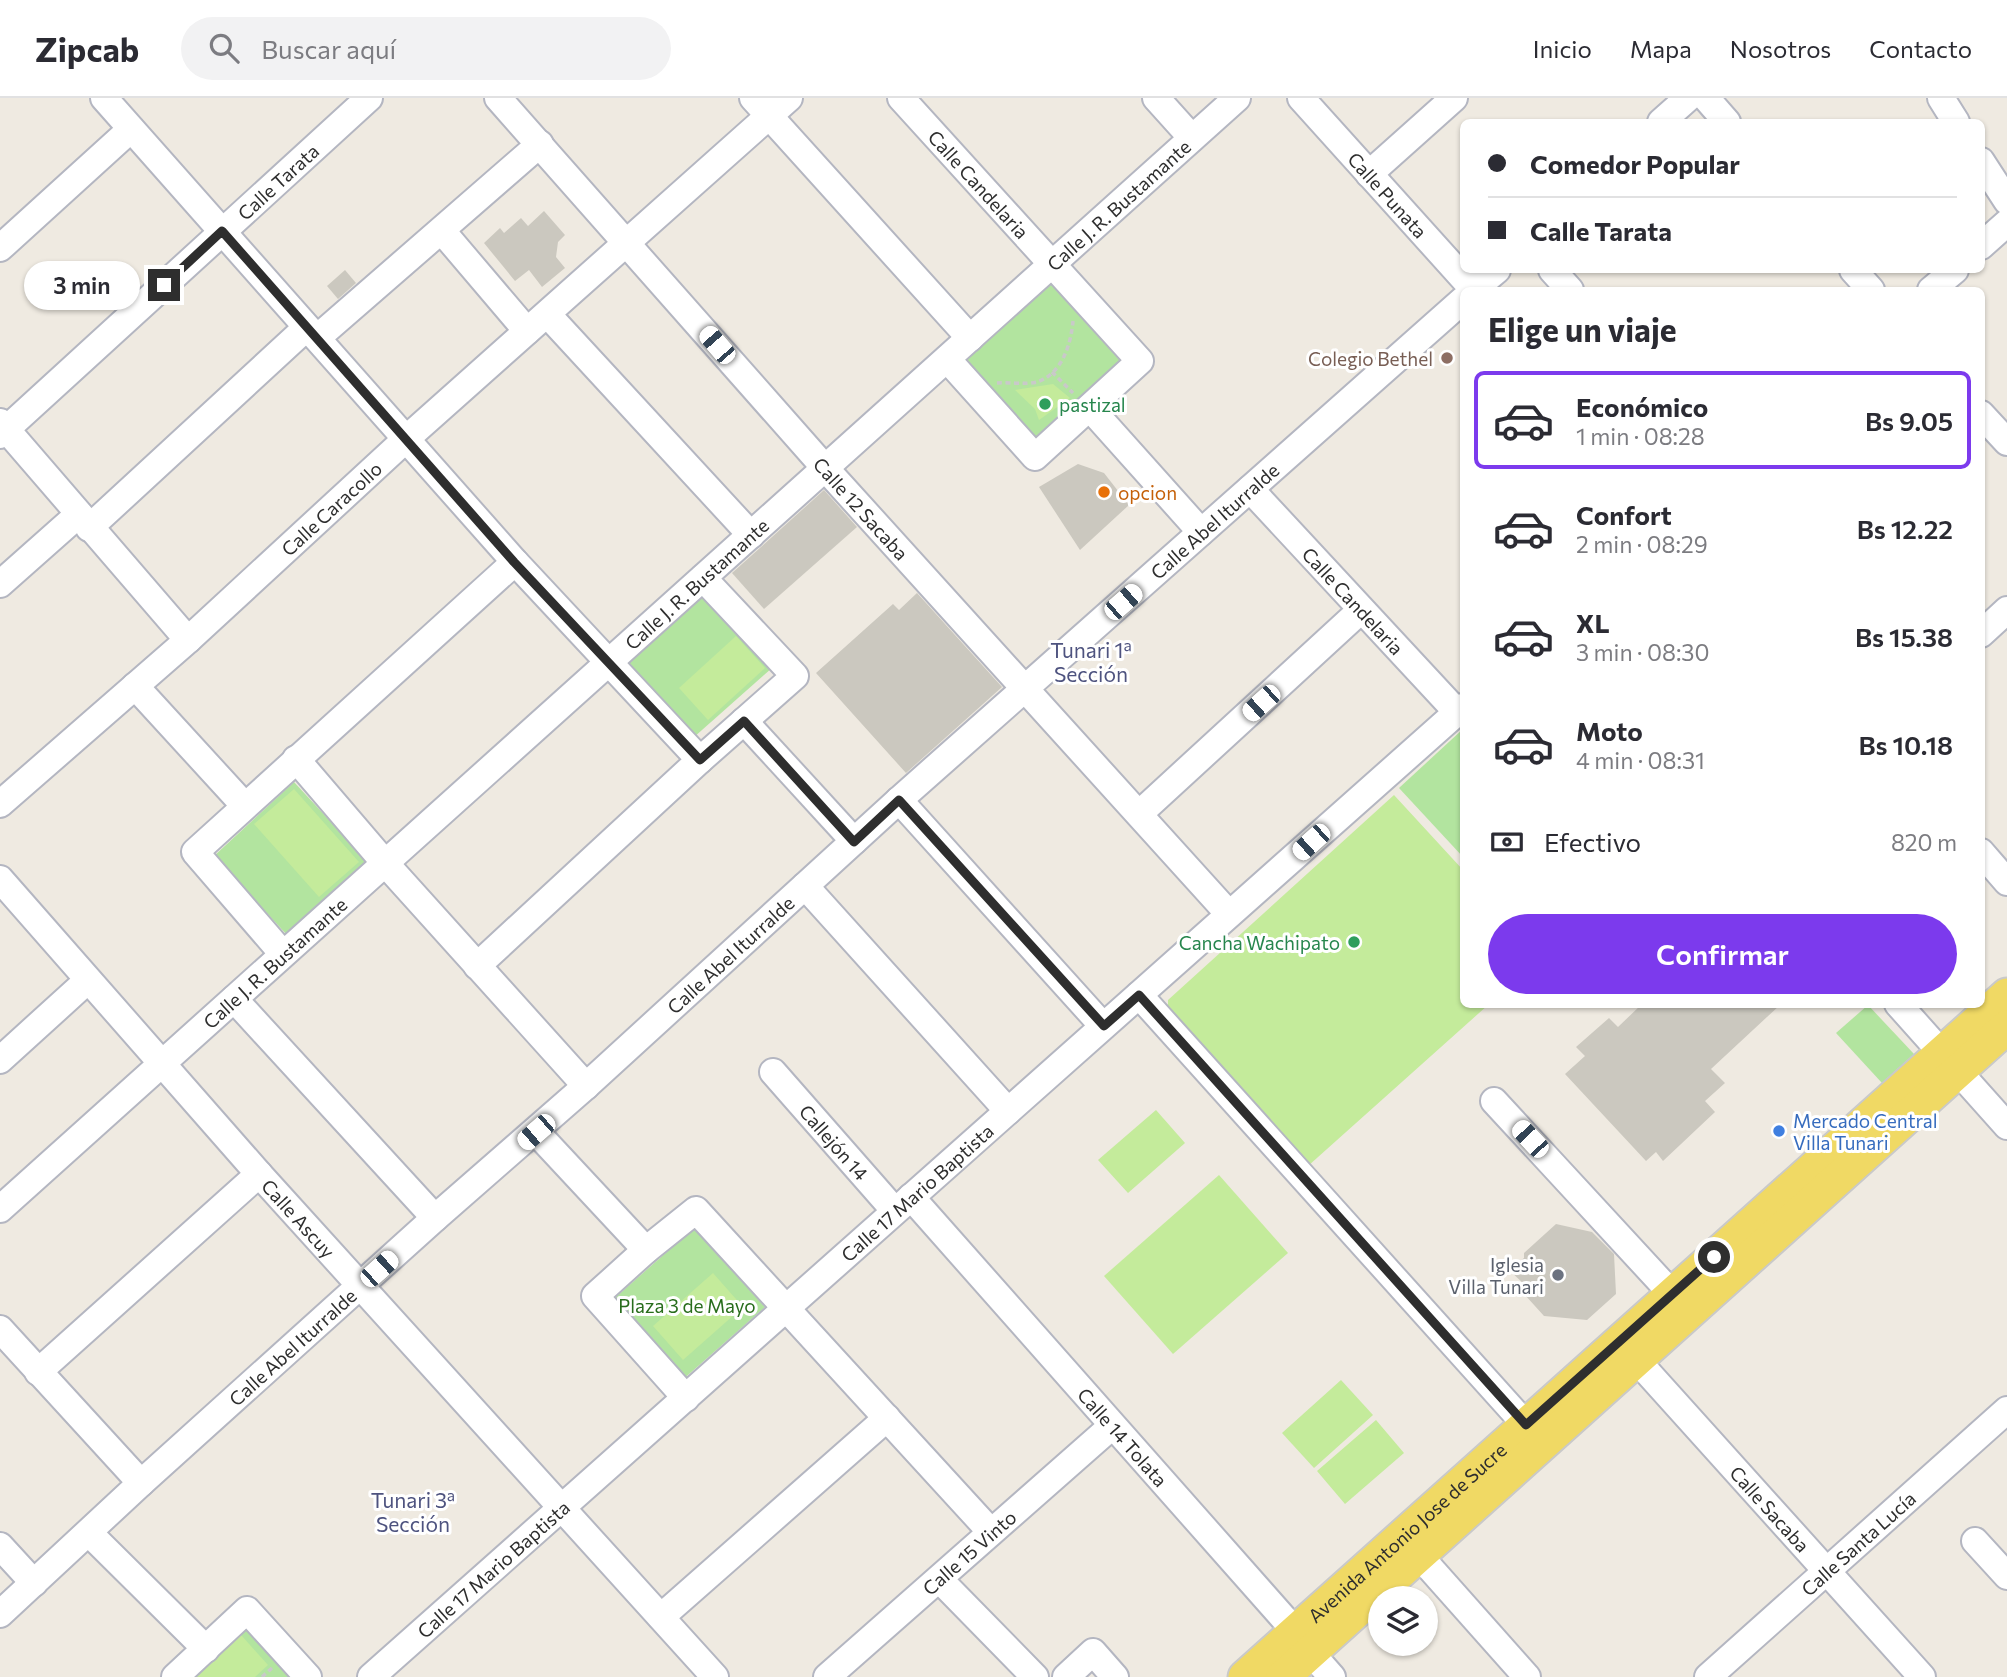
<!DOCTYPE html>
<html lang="es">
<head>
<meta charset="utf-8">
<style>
  :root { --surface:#fff; --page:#f2f2f3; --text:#2b2b33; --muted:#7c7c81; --line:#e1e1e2; --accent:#7c3aed }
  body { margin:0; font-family:Commissioner,sans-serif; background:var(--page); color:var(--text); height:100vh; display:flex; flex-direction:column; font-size:26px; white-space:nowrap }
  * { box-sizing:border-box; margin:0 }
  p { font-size:23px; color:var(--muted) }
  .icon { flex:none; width:38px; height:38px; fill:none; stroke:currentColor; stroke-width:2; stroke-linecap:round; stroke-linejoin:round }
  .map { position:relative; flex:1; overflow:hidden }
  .panel { position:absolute; left:1460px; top:189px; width:525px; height:721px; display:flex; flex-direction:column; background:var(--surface); border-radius:10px; box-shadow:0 2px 5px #0004 }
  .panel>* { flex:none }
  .hud { position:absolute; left:1460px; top:21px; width:525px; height:154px; border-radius:10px; box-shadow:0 2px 5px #0004; display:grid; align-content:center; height:154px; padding:0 28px; background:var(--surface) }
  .buttons { position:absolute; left:1368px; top:1488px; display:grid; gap:14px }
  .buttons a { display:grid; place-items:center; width:70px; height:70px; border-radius:50%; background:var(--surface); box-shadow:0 2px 5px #0004; font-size:35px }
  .end { position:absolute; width:32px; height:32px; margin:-16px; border:9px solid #2e2e2e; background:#fff; box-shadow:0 0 0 4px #fff }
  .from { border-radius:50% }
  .bubble { position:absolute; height:49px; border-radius:24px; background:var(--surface); box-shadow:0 2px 5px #0004; font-size:23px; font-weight:600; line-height:49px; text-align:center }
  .car { position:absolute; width:21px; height:42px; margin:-21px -10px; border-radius:9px; box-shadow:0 0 5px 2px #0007; background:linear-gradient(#fff 24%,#345 0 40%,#fff 0 76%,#345 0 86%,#fff 0) }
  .hud b { display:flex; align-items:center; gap:24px; height:66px; font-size:26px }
  .hud b+b { border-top:2px solid var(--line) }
  .hud i { width:18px; height:18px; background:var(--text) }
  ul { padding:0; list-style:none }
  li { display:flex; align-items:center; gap:21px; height:98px; margin:0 14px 10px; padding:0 14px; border:4px solid transparent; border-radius:10px }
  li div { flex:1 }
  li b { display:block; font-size:26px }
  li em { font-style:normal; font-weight:600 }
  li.active { border-color:var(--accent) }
  li>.icon { width:63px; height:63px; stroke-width:1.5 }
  h2 { padding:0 28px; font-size:32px; line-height:84px }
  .pay { display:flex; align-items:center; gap:18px; height:77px; padding:0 28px; font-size:26px }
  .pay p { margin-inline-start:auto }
  .action { display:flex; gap:14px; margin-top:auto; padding:14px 28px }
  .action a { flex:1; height:80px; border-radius:42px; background:var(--accent); color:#fff; font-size:28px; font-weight:600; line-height:80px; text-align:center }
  header { display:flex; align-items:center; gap:42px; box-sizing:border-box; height:98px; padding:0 35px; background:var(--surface); border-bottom:2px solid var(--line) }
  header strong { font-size:33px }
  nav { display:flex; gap:38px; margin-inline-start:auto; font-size:24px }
  .search { width:490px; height:63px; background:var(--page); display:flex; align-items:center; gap:18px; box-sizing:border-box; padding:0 24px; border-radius:38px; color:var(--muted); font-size:26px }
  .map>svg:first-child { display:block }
</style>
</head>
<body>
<header>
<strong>Zipcab</strong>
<div class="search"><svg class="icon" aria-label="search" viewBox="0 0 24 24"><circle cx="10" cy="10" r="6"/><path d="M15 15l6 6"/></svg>Buscar aquí</div>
<nav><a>Inicio</a><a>Mapa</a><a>Nosotros</a><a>Contacto</a></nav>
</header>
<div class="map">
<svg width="2007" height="1579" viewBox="0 0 2007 1579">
  <rect width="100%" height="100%" fill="#efeae1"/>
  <!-- green -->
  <g fill="#b2e49f">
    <path d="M1054 184 1123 265 1036 342 964 261Z"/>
    <path d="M702 490 772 570 693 640 623 559Z"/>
    <path d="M1463 631V759L1399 690Z"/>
    <path d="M294 684 368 764 288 838 214 758Z"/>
    <path d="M1868 907 1914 956 1882 985 1836 935Z"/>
    <path d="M694 1130 765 1209 680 1284 609 1205Z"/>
    <path d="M249 1523 300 1579H187Z"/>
  </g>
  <!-- pitch -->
  <g fill="#c4eb9b">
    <path d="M1053 286 1070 300 1039 322 1035 311 1015 292Z"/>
    <path d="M736 538 765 570 708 622 679 590Z"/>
    <path d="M294 691 359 764 319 799 254 726Z"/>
    <path d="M1394 697 1463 772V906L1488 907 1308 1068 1168 913V902Z"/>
    <path d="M1156 1012 1185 1045 1128 1095 1098 1062Z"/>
    <path d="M1219 1077 1288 1155 1173 1256 1104 1178Z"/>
    <path d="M713 1175 743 1209 683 1262 653 1228Z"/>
    <path d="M1341 1282 1373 1317 1314 1370 1282 1335Z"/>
    <path d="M1376 1322 1404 1355 1345 1406 1317 1373Z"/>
    <path d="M241 1537 268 1567 255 1579H194Z"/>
  </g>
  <!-- building -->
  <g fill="#cbc8bf">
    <path d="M544 113 565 137 558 144 556 159 565 170 542 189 529 172 515 183 484 145 500 130 504 135 521 120 528 128Z"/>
    <path d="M345 172 356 185 338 201 327 188Z"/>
    <path d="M1078 366 1104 375 1129 407 1080 452 1039 389Z"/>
    <path d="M824 392 857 429 764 511 732 475Z"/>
    <path d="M917 495 1002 589 906 675 816 575 893 506 899 512Z"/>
    <path d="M1642 906H1781L1711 971 1725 985 1705 1003 1715 1014 1663 1063 1656 1054 1646 1063 1565 976 1585 958 1576 949 1609 920 1618 929Z"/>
    <path d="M1556 1126 1592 1134 1614 1156 1616 1196 1587 1222 1544 1218 1525 1197V1187L1509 1172 1524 1160V1155Z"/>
  </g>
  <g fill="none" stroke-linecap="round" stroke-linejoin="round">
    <defs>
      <g id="minor">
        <path d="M104 0 515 464 700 662"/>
        <path id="s1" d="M498 0 825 370 1229 816"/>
        <path d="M753 0 970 240"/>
        <path id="s2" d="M901 0 1140 263 1035 359 947 261"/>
        <path d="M1156 0 1192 40"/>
        <path id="s3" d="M1301 0 1474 192"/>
        <path d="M1706 0 1727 24"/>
        <path d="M1941 0 1956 24"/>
        <path d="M1661 24 1688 0"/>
        <path d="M1981 63 2007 103"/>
        <path d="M1369 76 1454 0"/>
        <path d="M442 133 527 233"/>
        <path d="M1981 148 2007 125"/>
        <path d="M0 150 131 31"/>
        <path d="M1552 172 1570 192"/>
        <path d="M1853 172 1871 192"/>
        <path d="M1473 192 1497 172"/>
        <path d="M1931 192 1955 172"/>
        <path d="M548 217 751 437"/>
        <path d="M317 240 540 46"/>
        <path d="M1090 310 1201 434"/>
        <path d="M1981 316 2007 344"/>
        <path d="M0 324 188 542"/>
        <path id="s4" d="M0 337 369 0"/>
        <path id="s5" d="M1250 391 1457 614"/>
        <path d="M89 430 306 230"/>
        <path d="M0 486 79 416"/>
        <path d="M1981 536 2007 512"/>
        <path d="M135 588 244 707"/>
        <path d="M744 623 854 743"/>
        <path d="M296 661 385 765 586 988"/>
        <path d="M899 702 1103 928"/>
        <path id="s6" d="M0 706 188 542 406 341 789 0"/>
        <path d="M1139 716 1361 512"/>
        <path d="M1981 754 2007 784"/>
        <path id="s7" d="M0 781 259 1076 715 1579"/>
        <path d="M805 788 1008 1013"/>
        <path d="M283 856 195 754 515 464"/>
        <path d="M477 868 700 662 795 578 703 480"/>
        <path d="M1139 897 1526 1327"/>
        <path d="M234 901 435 1120"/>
        <path d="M1898 906 2007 1028"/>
        <path d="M0 962 88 882"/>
        <path id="s8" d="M773 974 895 1113"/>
        <path d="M1494 1003 1686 1211"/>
        <path d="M536 1034 646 1152"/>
        <path id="s9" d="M911 1099 1295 1533 1310 1554 1332 1579"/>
        <path id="s10" d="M0 1111 1237 0"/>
        <path d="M0 1231 141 1385"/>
        <path id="s11" d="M1623 1247 1922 1579"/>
        <path d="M38 1274 259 1076"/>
        <path d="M686 1300 595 1198 646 1152 696 1112 991 1434"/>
        <path d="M89 1435 206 1551"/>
        <path d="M1975 1443 2007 1478"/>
        <path d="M1407 1444 1527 1579"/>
        <path d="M0 1448 34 1485"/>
        <path d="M939 1481 1035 1579"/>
        <path id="s12" d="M0 1516 141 1385 435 1120 586 988 899 702 1463 202"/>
        <path d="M661 1519 887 1320"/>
        <path d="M175 1579 247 1512 308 1579"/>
        <path id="s13" d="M371 1579 1463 609"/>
        <path id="s14" d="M827 1579 1112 1328"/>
        <path d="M1066 1579 1093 1554 1115 1579"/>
        <path id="s15" d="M1708 1579 2007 1312"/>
      </g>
      <g id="major">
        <path id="s16" d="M1245 1579 2007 897"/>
        <path d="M1283 1579 2007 929"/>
      </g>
    </defs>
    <!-- minor casing -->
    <use href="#minor" stroke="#b4b6c1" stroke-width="30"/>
    <!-- major casing -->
    <use href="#major" stroke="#c9c9c9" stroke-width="37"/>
    <!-- path -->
    <g stroke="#c9c9c9" stroke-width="3.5" stroke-dasharray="5 3.5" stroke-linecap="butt">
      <path d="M1052 274 1073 295"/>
      <path d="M997 285C1009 284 1026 287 1037 284 1062 276 1071 246 1073 223"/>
      <path d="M262 1579 272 1570"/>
    </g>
    <!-- minor -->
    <use href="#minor" stroke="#fff" stroke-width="26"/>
    <!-- major -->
    <use href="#major" stroke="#f0d964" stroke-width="33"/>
  </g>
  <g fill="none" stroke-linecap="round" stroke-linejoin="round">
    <!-- route -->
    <path stroke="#2e2e2e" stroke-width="9" d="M164 187 222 133 514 464 700 662 744 623 854 744 899 702 1104 928 1139 897 1526 1327 1714 1159"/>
  </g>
  <!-- markers -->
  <circle fill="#8d6e63" stroke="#fff" stroke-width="2.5" cx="1447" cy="260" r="7"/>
  <g fill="#2e9e5b" stroke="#fff" stroke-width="2.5">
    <circle cx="1045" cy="306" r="7"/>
    <circle cx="1354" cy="844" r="7"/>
  </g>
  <circle fill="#e8710a" stroke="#fff" stroke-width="2.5" cx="1104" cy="394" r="7"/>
  <circle fill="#3f7fe0" stroke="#fff" stroke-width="2.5" cx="1779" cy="1033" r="7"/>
  <circle fill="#6b7280" stroke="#fff" stroke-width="2.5" cx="1558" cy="1177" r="7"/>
  <g text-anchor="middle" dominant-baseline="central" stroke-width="6" stroke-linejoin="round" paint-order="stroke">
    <!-- street labels -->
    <g font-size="19" fill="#2e2e2e" stroke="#fff">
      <text stroke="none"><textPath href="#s4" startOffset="376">Calle Tarata</textPath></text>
      <text stroke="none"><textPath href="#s2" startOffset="116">Calle Candelaria</textPath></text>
      <text stroke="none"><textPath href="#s3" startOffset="130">Calle Punata</textPath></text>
      <text stroke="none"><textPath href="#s10" startOffset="1503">Calle J. R. Bustamante</textPath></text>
      <text stroke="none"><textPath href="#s6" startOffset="444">Calle Caracollo</textPath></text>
      <text stroke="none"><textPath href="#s1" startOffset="548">Calle 12 Sacaba</textPath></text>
      <text stroke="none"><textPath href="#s12" startOffset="1634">Calle Abel Iturralde</textPath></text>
      <text stroke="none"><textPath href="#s10" startOffset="936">Calle J. R. Bustamante</textPath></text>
      <text stroke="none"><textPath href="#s5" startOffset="152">Calle Candelaria</textPath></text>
      <text stroke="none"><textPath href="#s12" startOffset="984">Calle Abel Iturralde</textPath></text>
      <text stroke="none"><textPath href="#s10" startOffset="369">Calle J. R. Bustamante</textPath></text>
      <text stroke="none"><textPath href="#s8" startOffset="93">Callejón 14</textPath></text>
      <text stroke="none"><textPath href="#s13" startOffset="730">Calle 17 Mario Baptista</textPath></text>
      <text stroke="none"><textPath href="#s7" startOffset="452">Calle Ascuy</textPath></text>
      <text stroke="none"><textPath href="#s12" startOffset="396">Calle Abel Iturralde</textPath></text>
      <text stroke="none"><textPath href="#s9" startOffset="320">Calle 14 Tolata</textPath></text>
      <text stroke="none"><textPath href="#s11" startOffset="220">Calle Sacaba</textPath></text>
      <text stroke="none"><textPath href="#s16" startOffset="217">Avenida Antonio Jose de Sucre</textPath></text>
      <text stroke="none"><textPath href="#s15" startOffset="201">Calle Santa Lucía</textPath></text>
      <text stroke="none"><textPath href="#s14" startOffset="189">Calle 15 Vinto</textPath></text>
      <text stroke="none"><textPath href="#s13" startOffset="163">Calle 17 Mario Baptista</textPath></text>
    </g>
    <!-- education labels -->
    <g font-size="19" fill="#785e54" stroke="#fff" text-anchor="end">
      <text x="1433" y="260">Colegio Bethel</text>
    </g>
    <!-- leisure labels -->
    <g font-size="19" fill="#27864d" stroke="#fff" text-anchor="start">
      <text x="1059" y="306">pastizal</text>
      <text x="1340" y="844" text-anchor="end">Cancha Wachipato</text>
    </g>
    <!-- food labels -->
    <g font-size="19" fill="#c56008" stroke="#fff" text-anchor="start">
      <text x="1118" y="394">opcion</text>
    </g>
    <!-- shop labels -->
    <g font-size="19" fill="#366cbe" stroke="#fff" text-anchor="start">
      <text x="1793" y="1022">Mercado Central<tspan x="1793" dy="22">Villa Tunari</tspan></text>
    </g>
    <!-- worship labels -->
    <g font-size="19" fill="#5b616d" stroke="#fff" text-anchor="end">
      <text x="1544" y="1166">Iglesia<tspan x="1544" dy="22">Villa Tunari</tspan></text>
    </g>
    <!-- park labels -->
    <g font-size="19" fill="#286d1c" stroke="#fff">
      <text x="687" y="1207">Plaza 3 de Mayo</text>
    </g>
    <!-- neighbourhood labels -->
    <g font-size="21" fill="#4e537f" stroke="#fff">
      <text x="1091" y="551">Tunari 1ª<tspan x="1091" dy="24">Sección</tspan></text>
      <text x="413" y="1401">Tunari 3ª<tspan x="413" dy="24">Sección</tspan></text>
    </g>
  </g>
</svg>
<div class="buttons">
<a><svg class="icon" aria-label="layers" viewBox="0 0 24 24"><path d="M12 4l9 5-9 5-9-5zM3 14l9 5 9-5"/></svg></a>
</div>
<i class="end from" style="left:1714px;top:1159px"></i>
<i class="end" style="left:164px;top:187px"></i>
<div class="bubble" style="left:24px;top:163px;width:116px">3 min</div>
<i class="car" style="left:717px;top:247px;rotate:319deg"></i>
<i class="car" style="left:1123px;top:504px;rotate:49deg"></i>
<i class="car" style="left:1261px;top:605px;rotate:228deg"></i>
<i class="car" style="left:1311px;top:744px;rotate:228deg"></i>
<i class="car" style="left:536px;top:1034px;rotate:229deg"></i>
<i class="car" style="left:1530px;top:1041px;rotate:317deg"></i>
<i class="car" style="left:379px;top:1171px;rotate:48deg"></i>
<div class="hud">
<b><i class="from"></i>Comedor Popular</b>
<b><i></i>Calle Tarata</b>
</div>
<section class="panel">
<h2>Elige un viaje</h2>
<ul>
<li class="active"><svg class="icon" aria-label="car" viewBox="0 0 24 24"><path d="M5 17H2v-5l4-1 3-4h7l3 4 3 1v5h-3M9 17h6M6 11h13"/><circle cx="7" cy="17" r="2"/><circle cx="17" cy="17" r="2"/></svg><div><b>Económico</b><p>1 min · 08:28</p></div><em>Bs 9.05</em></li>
<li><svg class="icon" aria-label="car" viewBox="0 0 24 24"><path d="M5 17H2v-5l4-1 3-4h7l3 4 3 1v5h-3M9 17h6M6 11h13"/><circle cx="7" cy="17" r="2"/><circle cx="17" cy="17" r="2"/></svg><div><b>Confort</b><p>2 min · 08:29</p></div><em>Bs 12.22</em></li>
<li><svg class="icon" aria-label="car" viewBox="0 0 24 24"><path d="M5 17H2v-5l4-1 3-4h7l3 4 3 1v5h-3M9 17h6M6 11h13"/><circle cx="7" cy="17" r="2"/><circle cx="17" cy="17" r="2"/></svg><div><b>XL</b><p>3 min · 08:30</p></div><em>Bs 15.38</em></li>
<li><svg class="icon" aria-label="car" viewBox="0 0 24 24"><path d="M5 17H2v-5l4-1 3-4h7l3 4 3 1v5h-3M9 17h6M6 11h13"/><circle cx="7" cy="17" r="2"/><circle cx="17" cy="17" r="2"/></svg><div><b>Moto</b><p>4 min · 08:31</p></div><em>Bs 10.18</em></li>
</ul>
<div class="pay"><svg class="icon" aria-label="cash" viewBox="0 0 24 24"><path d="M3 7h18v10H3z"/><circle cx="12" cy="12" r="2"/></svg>Efectivo<p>820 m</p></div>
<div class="action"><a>Confirmar</a></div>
</section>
</div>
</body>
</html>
